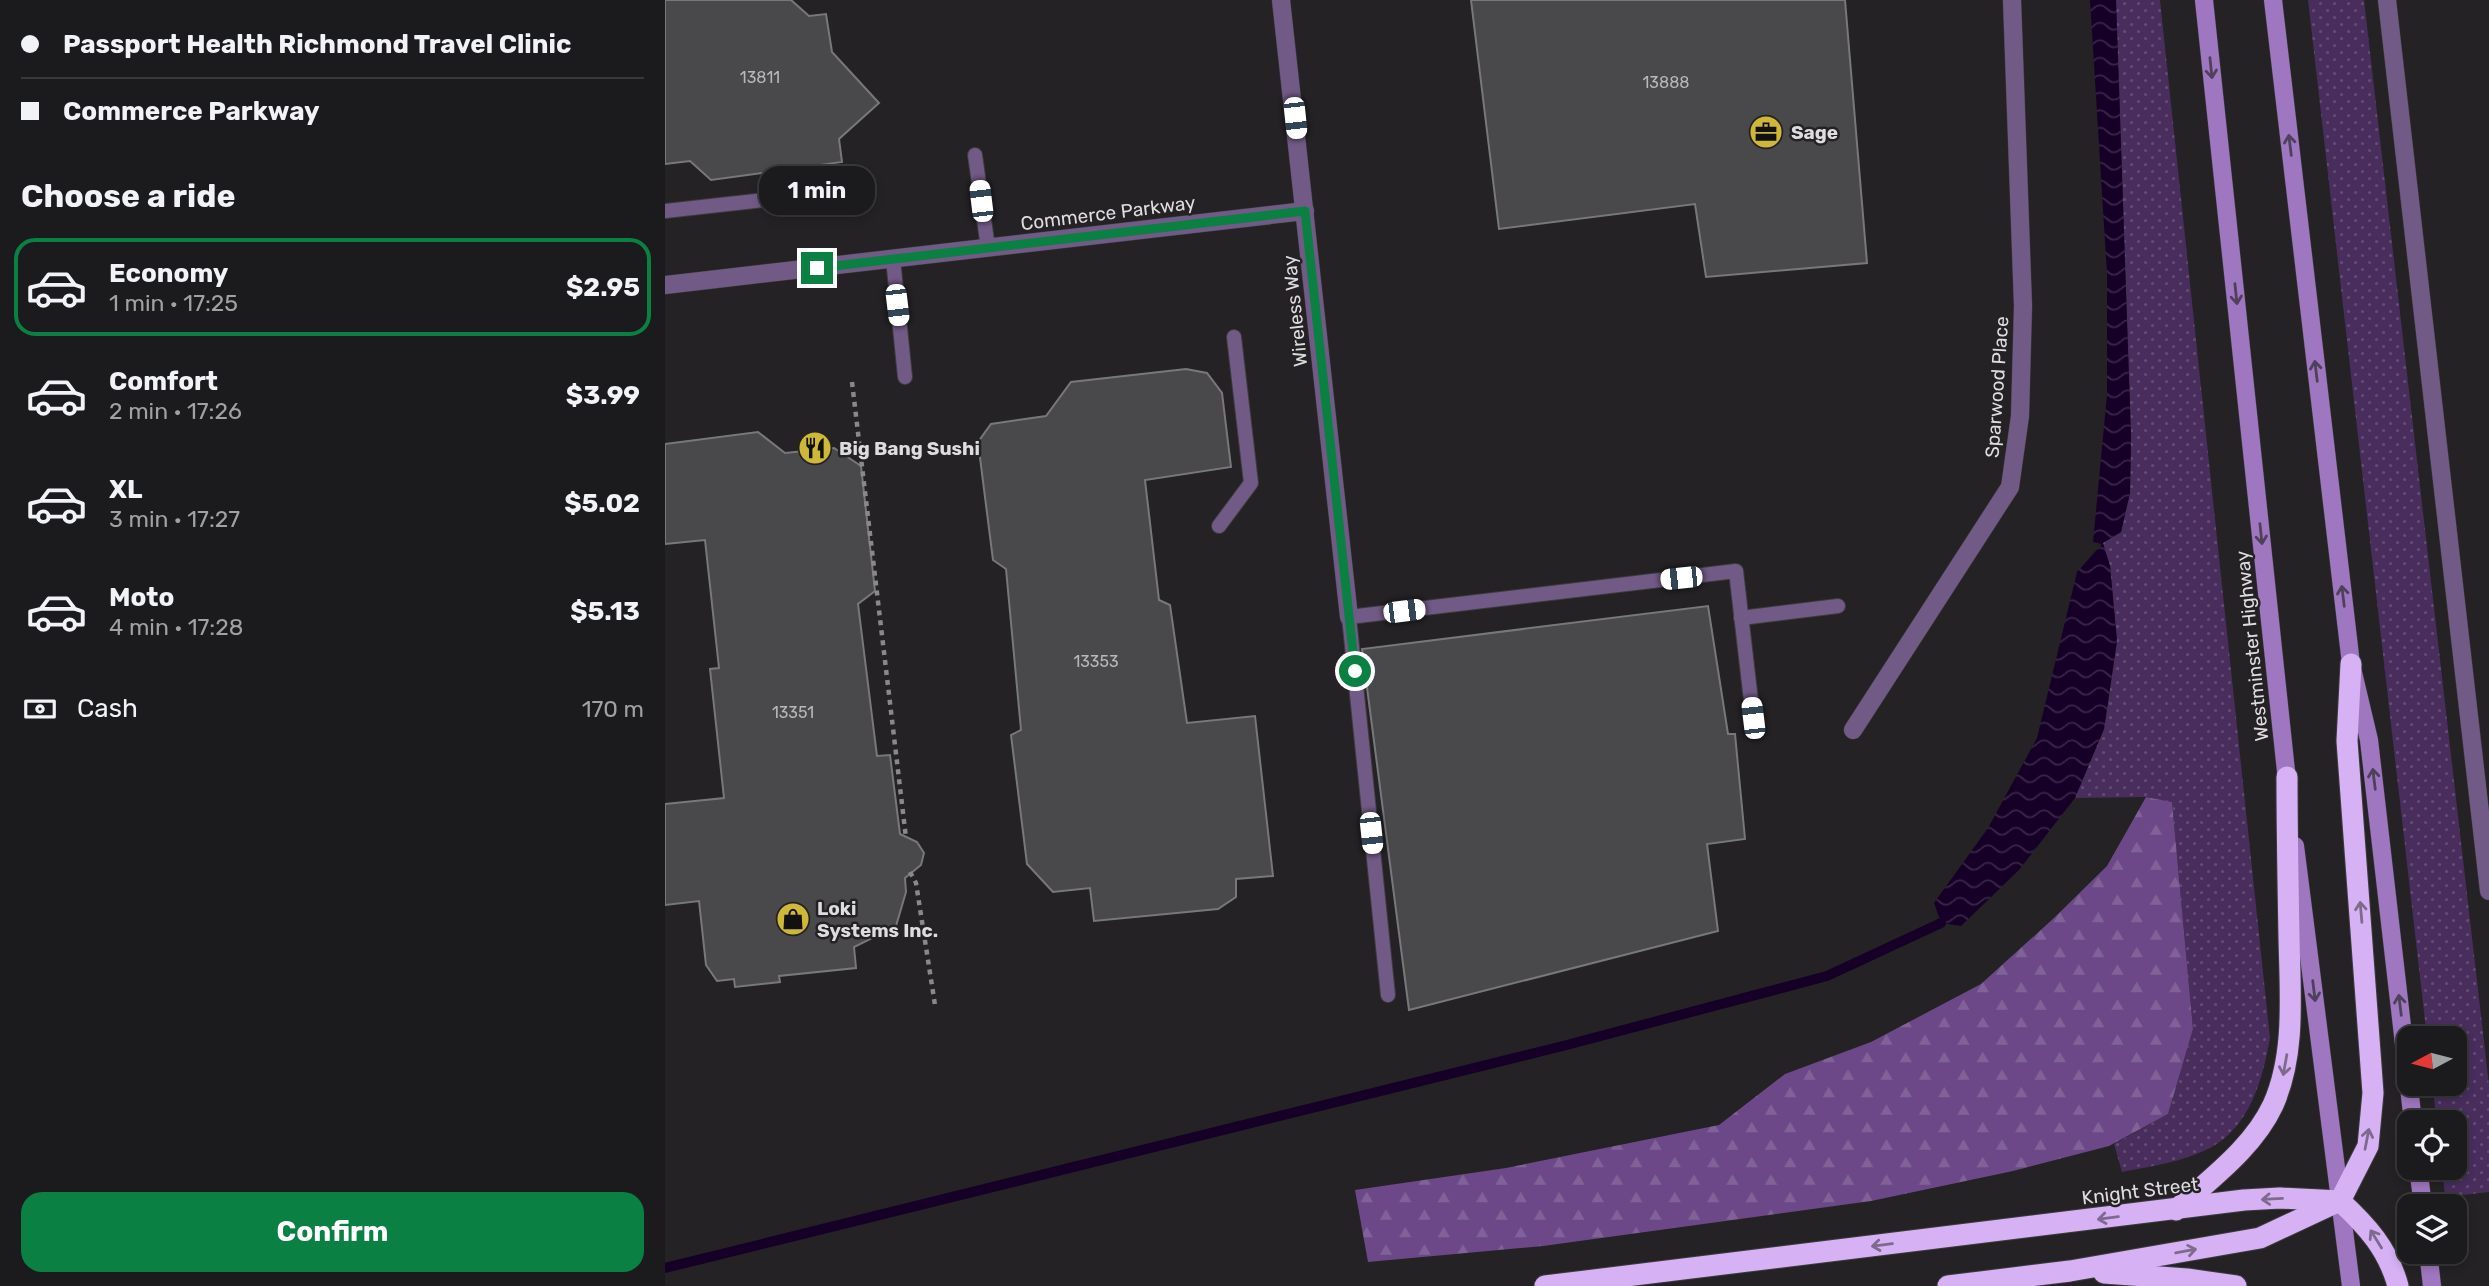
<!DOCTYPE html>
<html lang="en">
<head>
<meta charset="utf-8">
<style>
  :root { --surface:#1b1a1c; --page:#242325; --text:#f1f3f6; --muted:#a0a1a3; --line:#39383b; --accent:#0b8043 }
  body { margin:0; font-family:Rubik,sans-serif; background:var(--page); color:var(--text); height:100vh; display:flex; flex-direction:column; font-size:26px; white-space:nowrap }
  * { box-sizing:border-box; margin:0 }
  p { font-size:23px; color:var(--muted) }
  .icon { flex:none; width:38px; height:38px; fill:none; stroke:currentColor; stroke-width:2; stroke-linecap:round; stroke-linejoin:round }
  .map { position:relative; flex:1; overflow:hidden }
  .sheet { display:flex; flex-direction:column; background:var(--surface); width:665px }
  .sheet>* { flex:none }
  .banner { display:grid; align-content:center; height:154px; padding:0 21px; background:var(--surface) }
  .needle { width:46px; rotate:263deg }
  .buttons { position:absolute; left:1732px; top:1026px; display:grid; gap:14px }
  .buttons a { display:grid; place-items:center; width:70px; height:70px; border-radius:14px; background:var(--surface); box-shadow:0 4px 10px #0003,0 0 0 2px var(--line); font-size:35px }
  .end { position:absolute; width:32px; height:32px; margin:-16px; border:9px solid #0b8043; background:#fff; box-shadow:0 0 0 4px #fff }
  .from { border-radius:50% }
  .bubble { position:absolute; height:49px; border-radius:21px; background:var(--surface); box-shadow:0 4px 10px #0003,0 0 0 2px var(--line); font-size:23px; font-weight:700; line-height:49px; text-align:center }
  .car { position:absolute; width:21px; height:42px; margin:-21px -10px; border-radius:9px; box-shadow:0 0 5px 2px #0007; background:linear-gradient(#fff 24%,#345 0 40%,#fff 0 76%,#345 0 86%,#fff 0) }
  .banner b { display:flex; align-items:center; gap:24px; height:66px; font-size:26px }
  .banner b+b { border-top:2px solid var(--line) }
  .banner i { width:18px; height:18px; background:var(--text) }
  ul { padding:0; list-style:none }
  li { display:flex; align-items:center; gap:21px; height:98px; margin:0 14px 10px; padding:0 7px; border:4px solid transparent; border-radius:21px }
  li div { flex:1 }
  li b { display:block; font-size:26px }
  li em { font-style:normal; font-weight:700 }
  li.selected { border-color:var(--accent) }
  li>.icon { width:63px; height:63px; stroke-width:1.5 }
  h2 { padding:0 21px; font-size:32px; line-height:84px }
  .pay { display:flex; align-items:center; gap:18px; height:77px; padding:0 21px; font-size:26px }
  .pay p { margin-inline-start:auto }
  .button { display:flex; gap:14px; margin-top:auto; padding:14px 21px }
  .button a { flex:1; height:80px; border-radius:21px; background:var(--accent); color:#fff; font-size:28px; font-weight:700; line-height:80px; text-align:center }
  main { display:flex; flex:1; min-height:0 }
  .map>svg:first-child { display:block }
</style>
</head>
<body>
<main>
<section class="sheet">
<div class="banner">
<b><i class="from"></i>Passport Health Richmond Travel Clinic</b>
<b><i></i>Commerce Parkway</b>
</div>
<h2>Choose a ride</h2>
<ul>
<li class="selected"><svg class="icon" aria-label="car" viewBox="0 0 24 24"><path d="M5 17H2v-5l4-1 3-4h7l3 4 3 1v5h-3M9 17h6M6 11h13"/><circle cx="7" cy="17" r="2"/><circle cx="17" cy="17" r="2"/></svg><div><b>Economy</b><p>1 min · 17:25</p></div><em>$2.95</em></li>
<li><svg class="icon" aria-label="car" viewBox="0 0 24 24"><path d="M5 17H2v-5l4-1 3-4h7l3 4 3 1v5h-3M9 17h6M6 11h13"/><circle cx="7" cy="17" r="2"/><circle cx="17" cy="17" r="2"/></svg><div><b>Comfort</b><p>2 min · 17:26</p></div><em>$3.99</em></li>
<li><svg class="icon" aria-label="car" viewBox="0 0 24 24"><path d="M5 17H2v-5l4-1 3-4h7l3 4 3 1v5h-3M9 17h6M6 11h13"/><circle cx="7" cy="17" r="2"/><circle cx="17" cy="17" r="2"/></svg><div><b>XL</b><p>3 min · 17:27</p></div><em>$5.02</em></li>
<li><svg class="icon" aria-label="car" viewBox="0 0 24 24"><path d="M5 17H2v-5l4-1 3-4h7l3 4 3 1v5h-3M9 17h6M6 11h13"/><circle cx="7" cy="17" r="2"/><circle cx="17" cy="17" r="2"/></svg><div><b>Moto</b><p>4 min · 17:28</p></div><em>$5.13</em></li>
</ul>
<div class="pay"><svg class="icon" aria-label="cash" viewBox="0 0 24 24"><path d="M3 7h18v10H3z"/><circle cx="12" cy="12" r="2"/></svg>Cash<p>170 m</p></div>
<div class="button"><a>Confirm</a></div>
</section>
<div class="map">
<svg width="1824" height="1286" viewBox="0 0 1824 1286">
  <defs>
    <pattern id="grass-dots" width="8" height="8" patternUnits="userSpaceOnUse" patternTransform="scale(1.75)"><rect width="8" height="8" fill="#482d5d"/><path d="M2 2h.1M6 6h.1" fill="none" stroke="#624b74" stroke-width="1.8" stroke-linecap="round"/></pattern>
    <pattern id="forest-firs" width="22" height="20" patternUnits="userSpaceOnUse" patternTransform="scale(1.75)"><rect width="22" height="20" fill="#6c4888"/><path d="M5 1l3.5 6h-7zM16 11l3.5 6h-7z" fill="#816298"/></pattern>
    <pattern id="water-waves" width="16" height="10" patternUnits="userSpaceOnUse" patternTransform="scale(1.75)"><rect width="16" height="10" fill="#170027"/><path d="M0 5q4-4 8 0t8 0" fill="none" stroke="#382546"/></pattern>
  </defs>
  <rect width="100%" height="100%" fill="#242225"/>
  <!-- grass -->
  <g fill="url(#grass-dots)">
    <path d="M1451 0H1495L1605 1038C1598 1078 1585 1127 1545 1148 1518 1162 1487 1166 1457 1172L1449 1144 1503 1114 1528 1029 1507 802 1481 797 1410 798 1439 729 1452 641 1445 566 1437 543 1456 532 1465 493 1466 436Z"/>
    <path d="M1643 0H1699L1824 1085V1192L1780 1197 1777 1167H1790V1122H1772L1767 1083H1790V1038H1762Z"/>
  </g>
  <!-- forest -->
  <path fill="url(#forest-firs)" d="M1481 797 1507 802 1528 1029 1503 1114 1444 1146 1348 1171 1206 1201 878 1246 703 1262 690 1190 841 1168 1054 1125 1120 1074 1206 1042 1316 984 1389 918 1442 866Z"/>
  <!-- water -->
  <path fill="url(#water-waves)" d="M1425 0H1451L1466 436 1465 493 1456 532 1438 543 1445 566 1452 641 1439 729 1410 798 1354 870 1296 926 1276 923 1269 903 1323 828 1372 738 1412 572 1437 544 1428 542 1442 395V274Z"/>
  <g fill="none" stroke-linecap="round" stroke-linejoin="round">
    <!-- stream -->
    <path stroke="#170027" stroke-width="10" d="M0 1268 898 1046 1162 976 1276 923"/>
  </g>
  <!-- building -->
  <g fill="#49484a" stroke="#787779" stroke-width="2">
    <path d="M0 0H126L144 16 161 14 167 52 214 103 174 139 177 162 46 180 25 161 0 164Z"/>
    <path d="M806 0H1180L1202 263 1041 277 1030 204 834 229Z"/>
    <path d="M521 369 542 373 557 393 566 467 480 480 494 600 505 605 522 723 590 716 608 876 571 879V897L553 909 429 921 425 888 388 892 362 864 346 735 356 730 341 569 328 560 313 442 326 424 381 416 406 382Z"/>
    <path d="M93 432 120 453 169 448 196 466 210 591 193 604 212 756 225 755 235 834 252 842 259 853 256 865 240 878 241 892 231 926 189 947 191 968 114 976 115 982 70 987 69 979 52 981 41 965 34 901 0 905V804L59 798 45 669 54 668 40 540 0 544V444Z"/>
    <path d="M1043 606 1063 734H1070L1080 839 1042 844 1053 931 744 1010 697 649Z"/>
  </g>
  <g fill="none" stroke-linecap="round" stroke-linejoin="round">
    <defs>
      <g id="service">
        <path d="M310 155 323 248"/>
        <path d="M0 211 154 194"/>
        <path d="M228 259 240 377"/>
        <path d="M554 526 586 483 569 337"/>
        <path d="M1076 618 1173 606"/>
        <path d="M723 995 684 617 1071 571 1088 718"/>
      </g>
      <g id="minor">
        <path d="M616 0 684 617"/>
        <path d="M1722 0 1824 891"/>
        <path d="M0 285 640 211"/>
        <path d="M1188 730 1345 487 1355 416 1358 306 1347 0"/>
      </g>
      <g id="secondary">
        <path d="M1539 0 1623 790"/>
        <path d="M1608 0 1686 664 1704 740 1748 1122"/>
        <path d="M1630 846 1686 1286"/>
        <path d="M1753 1167 1758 1206"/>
        <path d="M1763 1251 1767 1286"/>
      </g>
      <g id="motorway">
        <path d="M1675 1201 1703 1146 1708 1093 1682 741 1686 664"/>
        <path d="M1675 1201C1702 1226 1723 1249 1733 1286"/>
        <path d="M1511 1210C1545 1179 1588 1148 1608 1105 1631 1054 1625 992 1624 937 1623 883 1622 830 1622 777"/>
        <path d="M1439 1273 1522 1279 1571 1286"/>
        <path d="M880 1286 1579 1200 1615 1198 1675 1201"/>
        <path d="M1283 1286 1405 1271 1595 1238 1670 1203"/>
      </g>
    </defs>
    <!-- service casing -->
    <use href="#service" stroke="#3e3c3f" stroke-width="16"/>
    <!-- minor casing -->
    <use href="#minor" stroke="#3e3c3f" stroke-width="19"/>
    <!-- secondary casing -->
    <use href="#secondary" stroke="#3e3c3f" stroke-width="19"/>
    <!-- motorway casing -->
    <use href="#motorway" stroke="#3e3c3f" stroke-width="23"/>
    <!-- path -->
    <g stroke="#8a888a" stroke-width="4.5" stroke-dasharray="5 5" stroke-linecap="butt">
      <path d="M187 382 241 838"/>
      <path d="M245 872 251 883 270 1005"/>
    </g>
    <!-- service -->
    <use href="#service" stroke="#725a86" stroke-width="14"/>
    <!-- minor -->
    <use href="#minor" stroke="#725a86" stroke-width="18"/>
    <!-- secondary -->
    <use href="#secondary" stroke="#9f77c0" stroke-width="18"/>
    <!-- motorway -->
    <use href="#motorway" stroke="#d6b2f5" stroke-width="21"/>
  </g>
  <!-- one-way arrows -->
  <defs><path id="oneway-shaft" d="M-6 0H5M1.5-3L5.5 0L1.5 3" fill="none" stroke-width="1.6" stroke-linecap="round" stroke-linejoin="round" transform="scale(1.75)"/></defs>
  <g stroke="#4f405b">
    <use href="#oneway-shaft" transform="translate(1546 68) rotate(84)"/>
    <use href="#oneway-shaft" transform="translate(1625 145) rotate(-97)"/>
    <use href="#oneway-shaft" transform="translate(1571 294) rotate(84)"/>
    <use href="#oneway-shaft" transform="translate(1651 371) rotate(-97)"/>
    <use href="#oneway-shaft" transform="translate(1596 534) rotate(84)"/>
    <use href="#oneway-shaft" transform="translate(1678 596) rotate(-97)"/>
    <use href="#oneway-shaft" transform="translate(1709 779) rotate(-97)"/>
    <use href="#oneway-shaft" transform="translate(1649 991) rotate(83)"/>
    <use href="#oneway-shaft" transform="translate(1735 1005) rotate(-97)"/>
  </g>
  <g stroke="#7d6a8d">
    <use href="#oneway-shaft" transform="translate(1696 912) rotate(-95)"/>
    <use href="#oneway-shaft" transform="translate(1620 1065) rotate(100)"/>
    <use href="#oneway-shaft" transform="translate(1702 1139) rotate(-79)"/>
    <use href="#oneway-shaft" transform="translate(1607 1199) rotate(177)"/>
    <use href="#oneway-shaft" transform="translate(1443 1218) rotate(173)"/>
    <use href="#oneway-shaft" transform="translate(1711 1239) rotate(-122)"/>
    <use href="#oneway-shaft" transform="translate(1217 1245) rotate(173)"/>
    <use href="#oneway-shaft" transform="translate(1521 1251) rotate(-10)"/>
  </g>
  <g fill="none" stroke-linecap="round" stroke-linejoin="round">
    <!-- route -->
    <path stroke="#0b8043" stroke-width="9" d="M152 268 640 211 690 671"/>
  </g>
  <!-- icons -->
  <defs>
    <symbol id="office-disc" viewBox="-11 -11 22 22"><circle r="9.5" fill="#cfb837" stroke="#242225"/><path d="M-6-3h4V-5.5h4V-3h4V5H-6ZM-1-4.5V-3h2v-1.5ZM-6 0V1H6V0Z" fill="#111"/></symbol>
    <symbol id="restaurant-disc" viewBox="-11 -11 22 22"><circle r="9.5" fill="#cfb837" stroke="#242225"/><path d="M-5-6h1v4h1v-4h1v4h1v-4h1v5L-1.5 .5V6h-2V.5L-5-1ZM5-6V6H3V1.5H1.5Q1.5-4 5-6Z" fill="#111"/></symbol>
    <symbol id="shop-disc" viewBox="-11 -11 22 22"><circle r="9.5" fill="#cfb837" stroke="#242225"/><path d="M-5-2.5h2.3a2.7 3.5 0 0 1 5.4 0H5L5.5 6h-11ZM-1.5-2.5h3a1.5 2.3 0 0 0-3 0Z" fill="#111"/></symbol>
  </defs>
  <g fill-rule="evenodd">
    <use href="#office-disc" x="1082" y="113" width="38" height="38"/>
    <use href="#restaurant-disc" x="131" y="429" width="38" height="38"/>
    <use href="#shop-disc" x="109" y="900" width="38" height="38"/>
  </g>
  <g text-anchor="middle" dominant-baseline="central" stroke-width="5" stroke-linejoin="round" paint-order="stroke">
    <!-- number labels -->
    <g font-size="16" fill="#b9b8b9">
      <text x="95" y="77">13811</text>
      <text x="1001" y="82">13888</text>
      <text x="431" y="661">13353</text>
      <text x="128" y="712">13351</text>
    </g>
    <!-- poi labels -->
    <g font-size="19" font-weight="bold" fill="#deddde" stroke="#242225" text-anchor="start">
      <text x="1126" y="132">Sage</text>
      <text x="174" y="448">Big Bang Sushi</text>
      <text x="152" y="908">Loki<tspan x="152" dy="22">Systems Inc.</tspan></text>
    </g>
    <!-- street labels -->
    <g font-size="19" fill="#deddde" stroke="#242225">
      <text transform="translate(443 213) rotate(-7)">Commerce Parkway</text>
      <text transform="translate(630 311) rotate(-96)">Wireless Way</text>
      <text transform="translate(1332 387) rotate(-86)">Sparwood Place</text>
      <text transform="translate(1587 646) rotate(-96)">Westminster Highway</text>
      <text transform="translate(1475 1191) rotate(-7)">Knight Street</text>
    </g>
  </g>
</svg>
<div class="buttons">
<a><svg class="needle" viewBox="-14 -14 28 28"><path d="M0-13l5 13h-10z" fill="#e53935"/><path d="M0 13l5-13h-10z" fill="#a0a1a3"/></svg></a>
<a><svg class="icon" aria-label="locate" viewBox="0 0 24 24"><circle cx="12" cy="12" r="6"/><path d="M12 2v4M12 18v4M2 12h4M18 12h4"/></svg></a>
<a><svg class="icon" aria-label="layers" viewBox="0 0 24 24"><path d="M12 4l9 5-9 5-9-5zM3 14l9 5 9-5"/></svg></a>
</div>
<i class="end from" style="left:690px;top:671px"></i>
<i class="end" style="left:152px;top:268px"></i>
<div class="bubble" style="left:94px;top:166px;width:116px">1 min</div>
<i class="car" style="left:630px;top:118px;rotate:174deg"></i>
<i class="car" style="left:316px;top:201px;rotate:353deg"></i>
<i class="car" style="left:232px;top:305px;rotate:173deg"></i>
<i class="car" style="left:1016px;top:578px;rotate:264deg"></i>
<i class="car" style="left:739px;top:611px;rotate:83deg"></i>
<i class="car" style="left:1088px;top:718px;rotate:353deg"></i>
<i class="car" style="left:706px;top:833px;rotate:174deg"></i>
</div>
</main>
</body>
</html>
